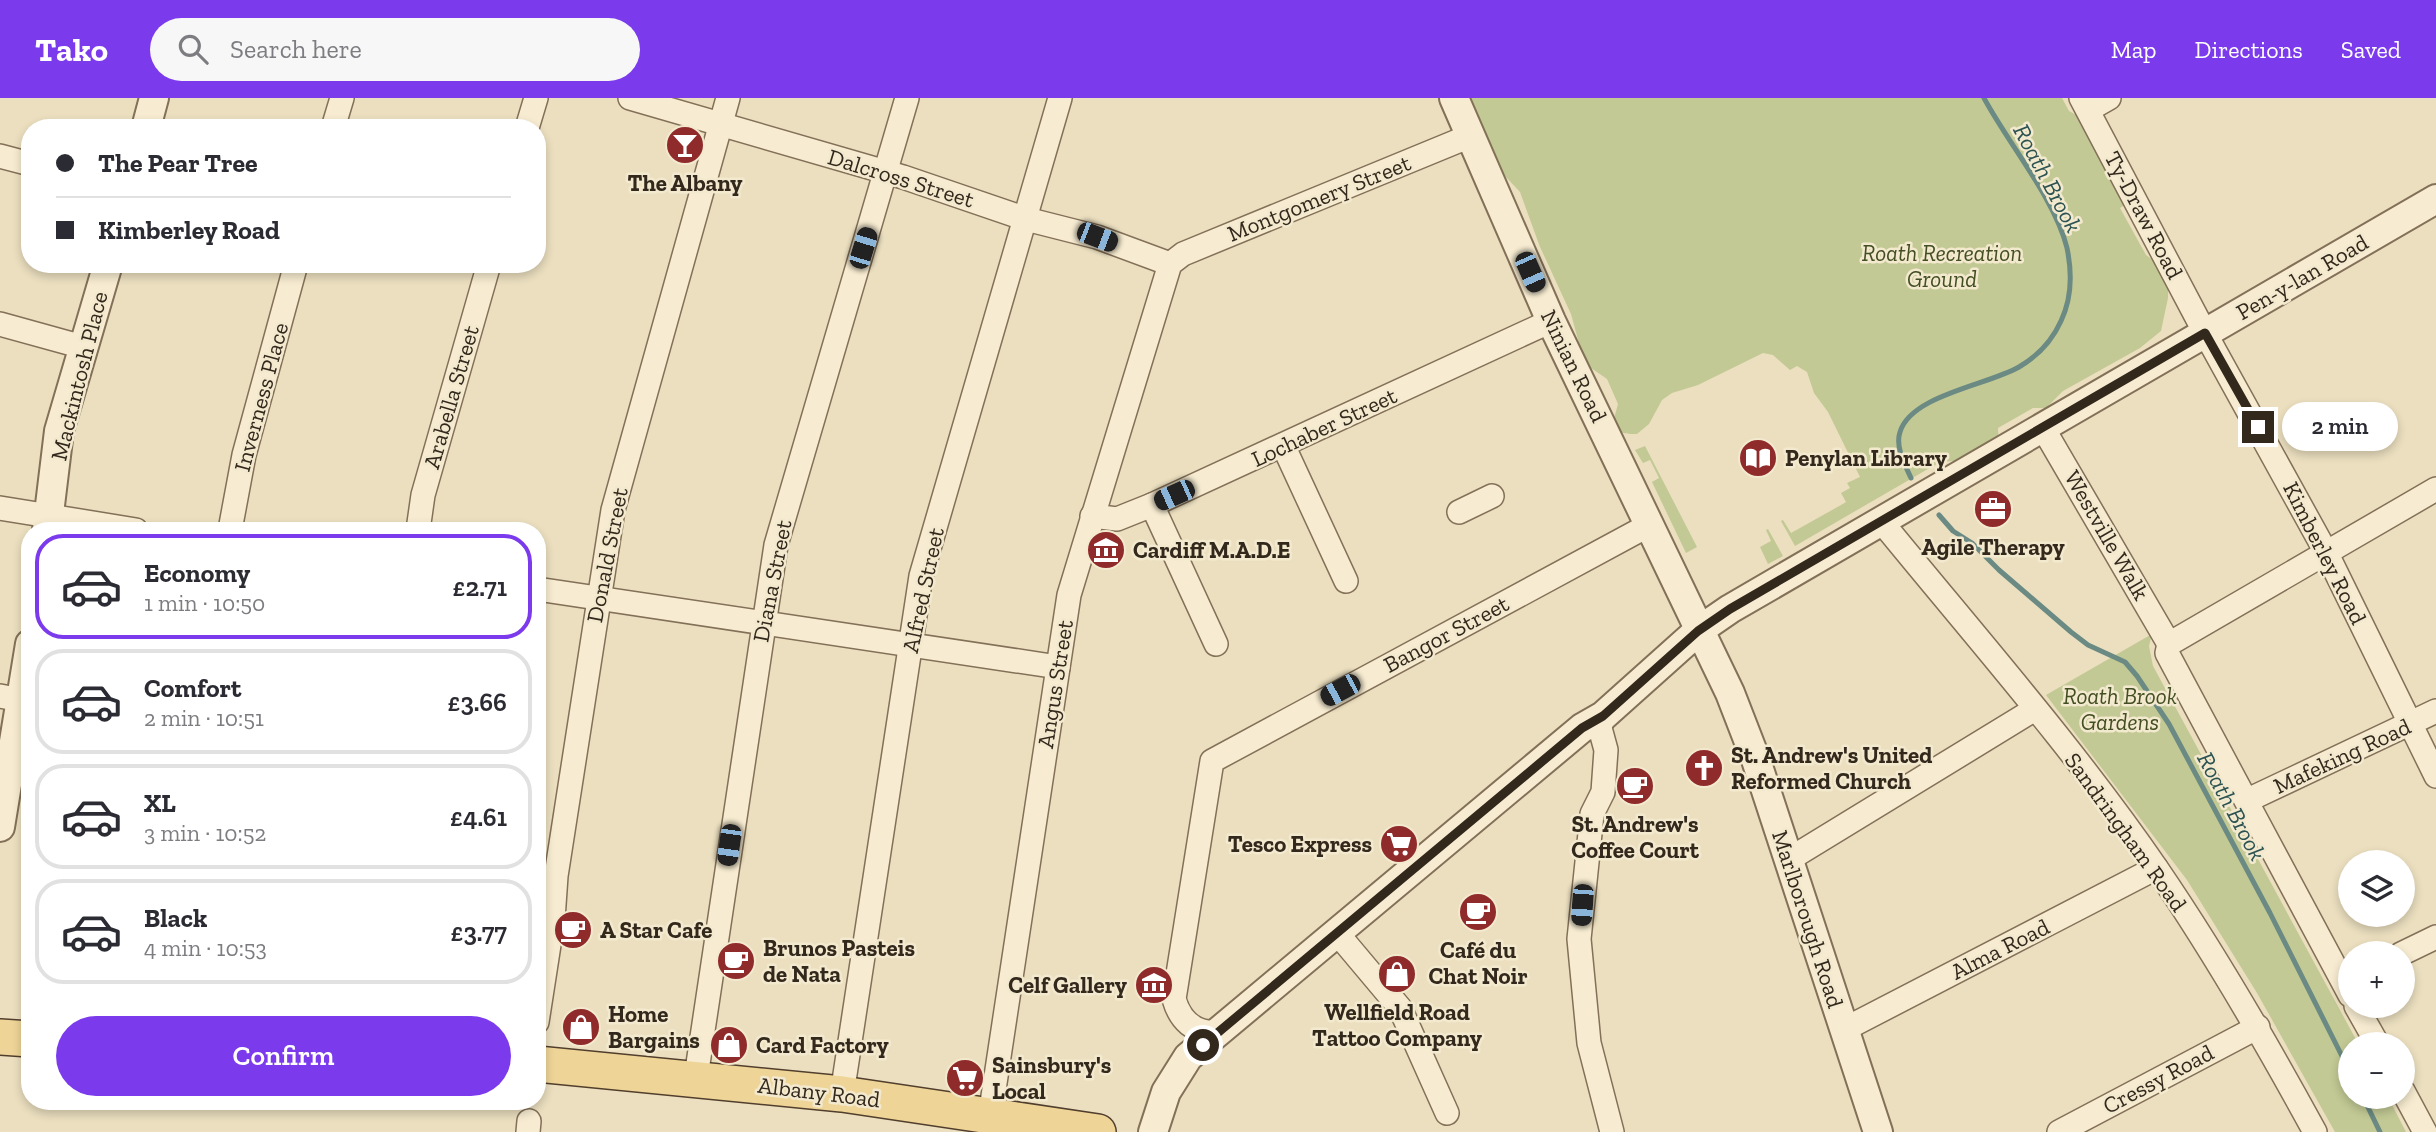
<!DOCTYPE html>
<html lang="en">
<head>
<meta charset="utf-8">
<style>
  :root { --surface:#fff; --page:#f7f7f7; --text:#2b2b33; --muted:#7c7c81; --line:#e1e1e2; --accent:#7c3aed }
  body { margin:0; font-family:"Zilla Slab",serif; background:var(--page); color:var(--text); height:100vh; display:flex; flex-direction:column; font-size:26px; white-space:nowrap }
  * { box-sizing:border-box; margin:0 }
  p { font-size:23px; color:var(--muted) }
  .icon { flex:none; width:38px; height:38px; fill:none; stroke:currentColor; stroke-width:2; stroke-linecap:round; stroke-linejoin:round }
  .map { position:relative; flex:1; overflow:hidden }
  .panel { position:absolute; left:21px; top:424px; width:525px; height:588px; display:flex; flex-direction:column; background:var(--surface); border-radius:28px; box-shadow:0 4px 10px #0003 }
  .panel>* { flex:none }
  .top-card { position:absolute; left:21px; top:21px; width:525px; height:154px; border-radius:28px; box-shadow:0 4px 10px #0003; display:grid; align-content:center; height:154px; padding:0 35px; background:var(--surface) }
  .buttons { position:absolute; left:2338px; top:752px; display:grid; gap:14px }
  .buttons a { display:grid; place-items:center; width:77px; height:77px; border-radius:50%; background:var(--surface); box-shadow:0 4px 10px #0003; font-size:35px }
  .end { position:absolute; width:32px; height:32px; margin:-16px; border:9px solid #33281c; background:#fff; box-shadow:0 0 0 4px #fff }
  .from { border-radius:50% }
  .bubble { position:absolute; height:49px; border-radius:24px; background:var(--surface); box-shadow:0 4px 10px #0003; font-size:23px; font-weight:600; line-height:49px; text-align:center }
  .car { position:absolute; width:21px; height:42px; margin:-21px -10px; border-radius:9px; box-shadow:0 0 5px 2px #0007; background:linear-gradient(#222 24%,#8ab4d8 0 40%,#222 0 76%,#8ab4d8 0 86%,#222 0) }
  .top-card b { display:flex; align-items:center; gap:24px; height:66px; font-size:26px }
  .top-card b+b { border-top:2px solid var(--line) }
  .top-card i { width:18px; height:18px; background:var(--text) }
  ul { padding:12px 0 0; list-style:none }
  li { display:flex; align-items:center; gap:21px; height:105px; margin:0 14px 10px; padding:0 21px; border:4px solid var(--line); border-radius:28px }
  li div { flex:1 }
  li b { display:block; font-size:26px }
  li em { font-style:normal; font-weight:600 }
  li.active { border-color:var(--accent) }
  li>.icon { width:63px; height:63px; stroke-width:1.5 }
  .cta { display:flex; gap:14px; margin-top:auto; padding:14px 35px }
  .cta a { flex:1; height:80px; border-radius:42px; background:var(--accent); color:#fff; font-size:28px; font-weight:600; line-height:80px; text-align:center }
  header { display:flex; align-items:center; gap:42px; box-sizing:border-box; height:98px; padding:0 35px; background:var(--accent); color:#fff }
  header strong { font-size:33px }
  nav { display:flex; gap:38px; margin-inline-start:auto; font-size:24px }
  .search { width:490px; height:63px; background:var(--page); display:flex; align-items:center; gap:18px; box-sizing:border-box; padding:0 24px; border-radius:38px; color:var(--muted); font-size:26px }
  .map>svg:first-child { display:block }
</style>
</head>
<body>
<header>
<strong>Tako</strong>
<div class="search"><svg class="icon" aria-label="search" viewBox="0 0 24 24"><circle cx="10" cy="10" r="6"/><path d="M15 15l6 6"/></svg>Search here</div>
<nav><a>Map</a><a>Directions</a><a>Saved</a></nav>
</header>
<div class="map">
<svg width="2436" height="1034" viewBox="0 0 2436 1034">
  <rect width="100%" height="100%" fill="#ebdfbf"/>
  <!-- green -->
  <g fill="#c2c994">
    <path d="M1467 0H2062L2069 13 2089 24 2126 106 2120 110 2146 157 2163 169 2168 183V200L2161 233 2140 250 2063 293 2046 310H2033L1998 330 1999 349 1982 361 1940 364 1795 448 1781 423 1783 422 1791 435 1841 407 1846 404 1841 395 1850 390 1847 385 1860 379 1828 314 1814 295 1807 274 1797 268 1790 272 1773 257 1763 255 1698 287 1672 295 1662 302 1649 326 1637 336C1625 336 1618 336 1613 324L1618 306 1607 281 1591 270 1580 249 1571 216 1540 149 1520 94 1491 63Z"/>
    <path d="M1645 348 1697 449 1686 455 1652 384 1659 380 1650 362 1643 365 1635 352Z"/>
    <path d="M1768 431 1783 458 1768 466 1760 449 1771 443 1766 432Z"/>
    <path d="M2152 536 2149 548 2153 568 2359 947H2350V999H2388L2406 1034H2335L2257 895 2187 782 2046 597Z"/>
  </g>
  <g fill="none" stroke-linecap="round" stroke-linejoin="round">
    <!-- stream -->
    <g stroke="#6a8a83" stroke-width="5">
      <path d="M1911 380C1905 367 1895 349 1900 334 1911 297 1988 287 2019 269 2038 258 2052 243 2061 223 2072 200 2072 174 2067 150 2055 101 2008 45 1984 0"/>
      <path d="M1939 417 1953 433 1972 445 1999 472 2071 534 2088 547 2125 564 2137 578 2169 626 2270 815 2350 974"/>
      <path d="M2363 999 2380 1034"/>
    </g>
    <defs>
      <g id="minor">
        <path d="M630 0 903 79 1026 121 1097 139 1170 166"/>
        <path d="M2081 0 2205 235 2327 456 2436 678"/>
        <path d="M2088 12 2109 0"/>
        <path d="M333 30 342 0"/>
        <path d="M527 30 536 0"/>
        <path d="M0 58 30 66"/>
        <path d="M0 226 83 249"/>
        <path d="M2043 330 2169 546"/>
        <path d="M1283 347 1346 483"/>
        <path d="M1152 407 1216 546"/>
        <path d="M0 410 136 432"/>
        <path d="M1459 414 1492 398"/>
        <path d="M1092 418 1117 421 1152 407 1551 223"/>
        <path d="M1881 423C1974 537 2073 649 2157 771 2215 856 2266 944 2315 1034"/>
        <path d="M230 432 244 357 296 166"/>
        <path d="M418 432 423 397 489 166"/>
        <path d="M537 491 1058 569"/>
        <path d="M2169 546 2167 555 2350 897"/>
        <path d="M2169 546 2436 391"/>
        <path d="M0 598 21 602"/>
        <path d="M1603 618 1600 630 1606 652 1603 694 1592 716 1579 841 1589 945 1612 1034"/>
        <path d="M2248 702 2436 613"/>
        <path d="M1788 762 2035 611"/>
        <path d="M1337 835 1400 910 1447 1015"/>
        <path d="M2401 856 2436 839"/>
        <path d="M2356 908 2378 947"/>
        <path d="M537 924 553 821 556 778 613 412 728 0"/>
        <path d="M1845 931 2156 770"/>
        <path d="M1217 934C1194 936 1180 922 1174 901L1212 663 1651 426"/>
        <path d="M696 979 776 447 907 0"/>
        <path d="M2403 993 2425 1034"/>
        <path d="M842 996 921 478 1060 0"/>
        <path d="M990 1018 1069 497 1170 166 1183 156 1470 38"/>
        <path d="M528 1034 529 1023"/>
        <path d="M2059 1034 2258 929"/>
      </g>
      <g id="tertiary">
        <path d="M1454 0 1551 223 1730 595 1756 662 1878 1034"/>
        <path d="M146 30 154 0"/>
        <path d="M47 432 59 333 108 166"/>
        <path d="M0 729 30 546"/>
        <path d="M1153 1034 1166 994 1188 959 1582 630 1603 618 1698 533 1730 511 2436 101"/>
      </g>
      <g id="primary">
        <path d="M0 939 30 941"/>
        <path d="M537 966 842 996 1098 1034"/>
      </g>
    </defs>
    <!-- minor casing -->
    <use href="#minor" stroke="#837058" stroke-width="26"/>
    <!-- tertiary casing -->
    <use href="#tertiary" stroke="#837058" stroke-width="32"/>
    <!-- primary casing -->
    <use href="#primary" stroke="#513e2d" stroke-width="38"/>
    <!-- minor -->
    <use href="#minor" stroke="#f7ecd1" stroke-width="23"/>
    <!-- tertiary -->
    <use href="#tertiary" stroke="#f7ecd1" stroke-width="28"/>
    <!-- primary -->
    <use href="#primary" stroke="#eed497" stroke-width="35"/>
  </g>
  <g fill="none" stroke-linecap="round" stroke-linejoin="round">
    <!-- route -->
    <path stroke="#33281c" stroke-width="9" d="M1203 947 1582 630 1603 618 1698 533 1730 511 2205 235 2258 329"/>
  </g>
  <!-- icons -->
  <defs>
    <symbol id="bar-disc" viewBox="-11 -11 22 22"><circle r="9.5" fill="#902b2b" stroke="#f3e9ce"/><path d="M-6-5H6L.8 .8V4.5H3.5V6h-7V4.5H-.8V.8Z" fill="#fff"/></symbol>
    <symbol id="library-disc" viewBox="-11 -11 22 22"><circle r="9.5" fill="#902b2b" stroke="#f3e9ce"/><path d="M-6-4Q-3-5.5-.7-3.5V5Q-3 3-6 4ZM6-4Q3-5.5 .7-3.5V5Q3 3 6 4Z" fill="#fff"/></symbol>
    <symbol id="office-disc" viewBox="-11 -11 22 22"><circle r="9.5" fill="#902b2b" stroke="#f3e9ce"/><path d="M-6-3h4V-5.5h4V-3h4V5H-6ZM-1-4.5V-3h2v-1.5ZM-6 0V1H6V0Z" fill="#fff"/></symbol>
    <symbol id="museum-disc" viewBox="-11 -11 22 22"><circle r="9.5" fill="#902b2b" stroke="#f3e9ce"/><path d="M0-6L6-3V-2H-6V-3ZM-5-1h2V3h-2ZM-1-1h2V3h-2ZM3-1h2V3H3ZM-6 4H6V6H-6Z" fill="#fff"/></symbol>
    <symbol id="church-disc" viewBox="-11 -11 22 22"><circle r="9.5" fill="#902b2b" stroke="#f3e9ce"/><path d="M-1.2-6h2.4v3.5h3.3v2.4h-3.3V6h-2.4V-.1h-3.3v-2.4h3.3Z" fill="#fff"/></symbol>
    <symbol id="cafe-disc" viewBox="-11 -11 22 22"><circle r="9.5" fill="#902b2b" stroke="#f3e9ce"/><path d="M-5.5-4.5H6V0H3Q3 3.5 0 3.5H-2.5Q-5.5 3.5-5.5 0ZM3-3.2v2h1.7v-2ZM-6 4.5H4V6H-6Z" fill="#fff"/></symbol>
    <symbol id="supermarket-disc" viewBox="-11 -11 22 22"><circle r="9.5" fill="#902b2b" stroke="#f3e9ce"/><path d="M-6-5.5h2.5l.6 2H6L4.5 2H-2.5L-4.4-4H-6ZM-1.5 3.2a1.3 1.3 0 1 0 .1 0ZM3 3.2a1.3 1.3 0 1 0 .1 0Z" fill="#fff"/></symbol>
    <symbol id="shop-disc" viewBox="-11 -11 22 22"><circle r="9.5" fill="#902b2b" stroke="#f3e9ce"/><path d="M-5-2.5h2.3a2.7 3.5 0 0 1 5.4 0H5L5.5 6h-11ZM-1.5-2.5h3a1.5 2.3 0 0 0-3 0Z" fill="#fff"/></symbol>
  </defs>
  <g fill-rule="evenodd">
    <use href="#bar-disc" x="663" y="25" width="44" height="44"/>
    <use href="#library-disc" x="1736" y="338" width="44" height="44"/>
    <use href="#office-disc" x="1971" y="389" width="44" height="44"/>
    <use href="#museum-disc" x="1084" y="430" width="44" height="44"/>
    <use href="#church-disc" x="1682" y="648" width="44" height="44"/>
    <use href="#cafe-disc" x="1613" y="666" width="44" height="44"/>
    <use href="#supermarket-disc" x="1377" y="724" width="44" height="44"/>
    <use href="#cafe-disc" x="1456" y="792" width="44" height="44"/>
    <use href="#cafe-disc" x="551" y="810" width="44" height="44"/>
    <use href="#cafe-disc" x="714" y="841" width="44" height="44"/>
    <use href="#shop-disc" x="1375" y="854" width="44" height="44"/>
    <use href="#museum-disc" x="1132" y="865" width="44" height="44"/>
    <use href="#shop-disc" x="559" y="907" width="44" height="44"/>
    <use href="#shop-disc" x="707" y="925" width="44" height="44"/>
    <use href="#supermarket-disc" x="943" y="958" width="44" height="44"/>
  </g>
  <g text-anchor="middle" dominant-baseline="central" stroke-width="5" stroke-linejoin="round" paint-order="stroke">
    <!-- street labels -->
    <g font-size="23" fill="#33281c" stroke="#f3e9ce">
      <text transform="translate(901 80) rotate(17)">Dalcross Street</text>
      <text transform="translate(1319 100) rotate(-22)">Montgomery Street</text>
      <text transform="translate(2144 117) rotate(62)">Ty-Draw Road</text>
      <text transform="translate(2302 179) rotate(-30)">Pen-y-lan Road</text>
      <text transform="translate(1574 268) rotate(64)">Ninian Road</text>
      <text transform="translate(79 278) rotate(-76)">Mackintosh Place</text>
      <text transform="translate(261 299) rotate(-75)">Inverness Place</text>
      <text transform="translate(451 299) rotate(-74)">Arabella Street</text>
      <text transform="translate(1324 329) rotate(-25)">Lochaber Street</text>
      <text transform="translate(2107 437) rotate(60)">Westville Walk</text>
      <text transform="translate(2325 455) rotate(63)">Kimberley Road</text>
      <text transform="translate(607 457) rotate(-79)">Donald Street</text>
      <text transform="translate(772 483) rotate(-79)">Diana Street</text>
      <text transform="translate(923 492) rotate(-78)">Alfred Street</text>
      <text transform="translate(1446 536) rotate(-28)">Bangor Street</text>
      <text transform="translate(1055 586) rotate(-81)">Angus Street</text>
      <text transform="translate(2342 658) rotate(-25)">Mafeking Road</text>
      <text transform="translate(2126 734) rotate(54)">Sandringham Road</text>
      <text transform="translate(1808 821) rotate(72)">Marlborough Road</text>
      <text transform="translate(2000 851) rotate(-27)">Alma Road</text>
      <text transform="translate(2158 981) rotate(-28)">Cressy Road</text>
      <text transform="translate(819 994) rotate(7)">Albany Road</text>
    </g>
    <!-- poi labels -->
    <g font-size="23" font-weight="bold" fill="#33281c" stroke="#f3e9ce" text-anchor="start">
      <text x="685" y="85" text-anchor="middle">The Albany</text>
      <text x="1785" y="360">Penylan Library</text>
      <text x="1993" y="449" text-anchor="middle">Agile Therapy</text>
      <text x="1133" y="452">Cardiff M.A.D.E</text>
      <text x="1731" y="657">St. Andrew's United<tspan x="1731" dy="26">Reformed Church</tspan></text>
      <text x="1635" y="726" text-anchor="middle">St. Andrew's<tspan x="1635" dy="26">Coffee Court</tspan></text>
      <text x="1372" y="746" text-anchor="end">Tesco Express</text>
      <text x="600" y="832">A Star Cafe</text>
      <text x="763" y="850">Brunos Pasteis<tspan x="763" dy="26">de Nata</tspan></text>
      <text x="1478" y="852" text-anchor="middle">Café du<tspan x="1478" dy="26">Chat Noir</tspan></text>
      <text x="1127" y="887" text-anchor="end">Celf Gallery</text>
      <text x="1397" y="914" text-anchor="middle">Wellfield Road<tspan x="1397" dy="26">Tattoo Company</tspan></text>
      <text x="608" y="916">Home<tspan x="608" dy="26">Bargains</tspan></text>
      <text x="756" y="947">Card Factory</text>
      <text x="992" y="967">Sainsbury's<tspan x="992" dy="26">Local</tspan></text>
    </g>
    <!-- park labels -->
    <g font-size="23" font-style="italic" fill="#434f23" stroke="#f3e9ce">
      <text x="1942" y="155">Roath Recreation<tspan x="1942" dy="26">Ground</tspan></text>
      <text x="2120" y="598">Roath Brook<tspan x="2120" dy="26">Gardens</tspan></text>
    </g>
    <!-- water labels -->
    <g font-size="24" font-style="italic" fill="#2c5351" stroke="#f3e9ce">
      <text transform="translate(2048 80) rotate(62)">Roath Brook</text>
      <text transform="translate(2232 708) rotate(62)">Roath Brook</text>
    </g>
  </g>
</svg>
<div class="buttons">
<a><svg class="icon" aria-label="layers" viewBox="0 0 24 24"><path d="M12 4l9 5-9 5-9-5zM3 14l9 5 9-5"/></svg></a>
<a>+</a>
<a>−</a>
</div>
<i class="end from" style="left:1203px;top:947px"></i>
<i class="end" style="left:2258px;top:329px"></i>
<div class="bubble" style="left:2282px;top:304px;width:116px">2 min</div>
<i class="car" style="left:1097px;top:139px;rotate:111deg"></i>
<i class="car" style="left:863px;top:150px;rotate:17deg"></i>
<i class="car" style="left:1530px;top:174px;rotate:156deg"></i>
<i class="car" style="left:1174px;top:397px;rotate:246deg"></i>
<i class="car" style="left:1340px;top:592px;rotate:242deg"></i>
<i class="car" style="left:729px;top:747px;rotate:188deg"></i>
<i class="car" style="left:1582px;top:807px;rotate:184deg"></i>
<div class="top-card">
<b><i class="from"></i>The Pear Tree</b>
<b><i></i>Kimberley Road</b>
</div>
<section class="panel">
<ul>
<li class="active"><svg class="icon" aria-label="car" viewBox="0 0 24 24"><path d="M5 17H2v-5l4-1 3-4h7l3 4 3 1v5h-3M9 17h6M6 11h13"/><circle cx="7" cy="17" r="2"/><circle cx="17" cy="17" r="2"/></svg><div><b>Economy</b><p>1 min · 10:50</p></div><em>£2.71</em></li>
<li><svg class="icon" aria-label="car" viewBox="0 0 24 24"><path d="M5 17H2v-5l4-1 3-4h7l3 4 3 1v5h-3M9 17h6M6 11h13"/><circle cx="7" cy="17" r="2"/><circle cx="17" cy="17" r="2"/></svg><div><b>Comfort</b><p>2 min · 10:51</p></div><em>£3.66</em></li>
<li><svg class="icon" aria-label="car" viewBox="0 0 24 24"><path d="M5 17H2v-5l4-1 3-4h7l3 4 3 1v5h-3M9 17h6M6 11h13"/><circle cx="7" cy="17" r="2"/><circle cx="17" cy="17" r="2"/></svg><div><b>XL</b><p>3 min · 10:52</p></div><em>£4.61</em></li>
<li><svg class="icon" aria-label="car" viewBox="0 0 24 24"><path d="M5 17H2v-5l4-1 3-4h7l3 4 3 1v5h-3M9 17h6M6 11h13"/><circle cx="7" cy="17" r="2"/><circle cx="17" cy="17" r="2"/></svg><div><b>Black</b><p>4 min · 10:53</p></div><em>£3.77</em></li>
</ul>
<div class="cta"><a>Confirm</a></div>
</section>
</div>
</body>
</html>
